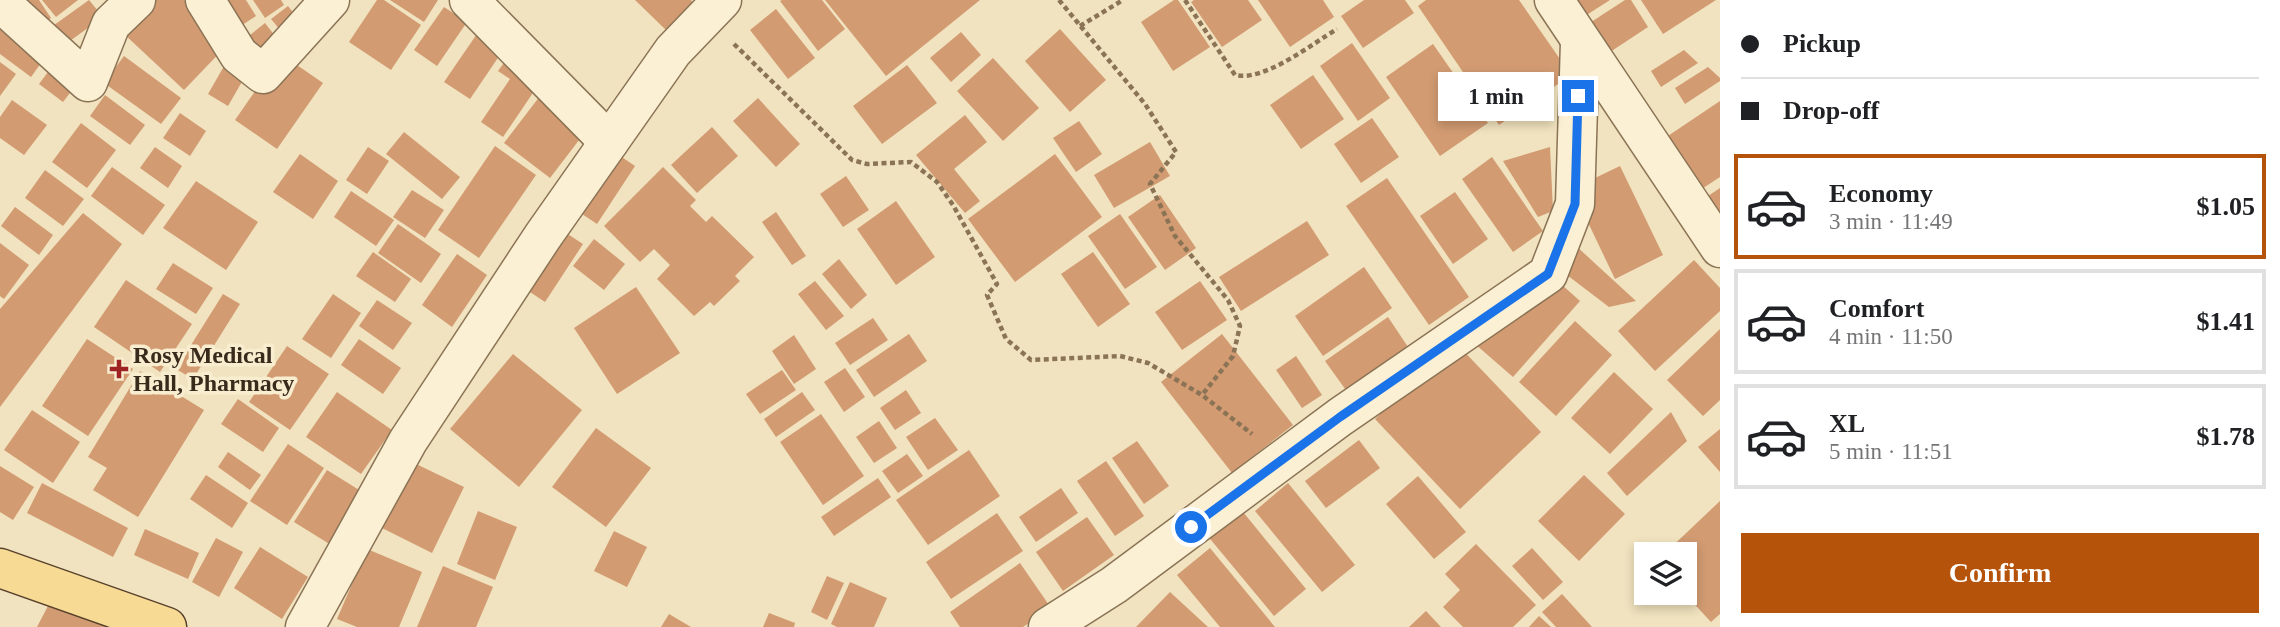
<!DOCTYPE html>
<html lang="en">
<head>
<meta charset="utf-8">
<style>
  :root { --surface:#fff; --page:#f6f6f6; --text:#202124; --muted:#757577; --line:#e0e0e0; --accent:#b45309 }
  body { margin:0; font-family:Georgia,serif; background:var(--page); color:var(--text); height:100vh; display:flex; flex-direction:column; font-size:26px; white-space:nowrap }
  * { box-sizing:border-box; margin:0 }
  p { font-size:23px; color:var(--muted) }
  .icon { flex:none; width:38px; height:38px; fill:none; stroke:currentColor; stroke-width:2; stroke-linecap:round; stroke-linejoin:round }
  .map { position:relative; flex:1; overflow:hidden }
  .details { display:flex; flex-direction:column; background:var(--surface); width:560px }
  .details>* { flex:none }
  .banner { display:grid; align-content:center; height:154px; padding:0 21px; background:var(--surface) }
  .controls { position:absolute; left:1634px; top:542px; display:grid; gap:14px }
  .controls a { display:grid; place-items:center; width:63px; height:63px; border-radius:0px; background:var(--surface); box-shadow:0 4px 10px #0003; font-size:35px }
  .end { position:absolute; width:32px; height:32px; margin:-16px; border:9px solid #1a73e8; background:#fff; box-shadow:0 0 0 4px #fff }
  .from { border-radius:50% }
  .bubble { position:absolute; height:49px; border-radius:0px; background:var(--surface); box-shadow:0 4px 10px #0003; font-size:23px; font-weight:700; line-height:49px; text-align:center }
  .banner b { display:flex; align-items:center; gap:24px; height:66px; font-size:26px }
  .banner b+b { border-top:2px solid var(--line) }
  .banner i { width:18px; height:18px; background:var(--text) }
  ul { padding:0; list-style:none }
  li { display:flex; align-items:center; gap:21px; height:105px; margin:0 14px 10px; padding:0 7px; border:4px solid var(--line); border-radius:0px }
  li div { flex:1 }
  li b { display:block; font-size:26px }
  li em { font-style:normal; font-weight:700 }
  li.selected { border-color:var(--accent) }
  li>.icon { width:63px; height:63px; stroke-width:1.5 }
  .action { display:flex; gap:14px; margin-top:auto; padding:14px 21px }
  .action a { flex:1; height:80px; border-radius:0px; background:var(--accent); color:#fff; font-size:28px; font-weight:700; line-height:80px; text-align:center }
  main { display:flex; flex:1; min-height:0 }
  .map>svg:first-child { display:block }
</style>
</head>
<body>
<main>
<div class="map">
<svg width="1720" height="627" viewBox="0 0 1720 627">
  <rect width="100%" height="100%" fill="#f1e3bf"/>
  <!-- building -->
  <g fill="#d29b72">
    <path d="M27 0H39L51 18 38 28 21 4Z"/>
    <path d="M42 0H78L56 17Z"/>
    <path d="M89 0 103 17 63 46 50 28Z"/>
    <path d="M156 0H184L229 43 184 90 124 34Z"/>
    <path d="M226 0H246L256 16 236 29Z"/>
    <path d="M253 0H281L284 5 265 18Z"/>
    <path d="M377 0H384L421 25 391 70 349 42Z"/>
    <path d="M390 0H438L424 22Z"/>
    <path d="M635 0H691L695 5 668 32Z"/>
    <path d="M782 0H822L845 29 818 51 780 1Z"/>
    <path d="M825 0H980L886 76Z"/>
    <path d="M1174 0H1178L1210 47 1173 71 1141 22Z"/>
    <path d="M1194 0H1248L1262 20 1222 47 1191 2Z"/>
    <path d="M1258 0H1323L1334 17 1290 47Z"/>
    <path d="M1364 0H1405L1414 13 1363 48 1341 16Z"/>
    <path d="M1426 0H1519L1571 75 1499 125 1418 6Z"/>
    <path d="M1575 0H1610L1585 16Z"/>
    <path d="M1625 0H1631L1648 27 1604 56 1585 26Z"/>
    <path d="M1641 0H1716L1663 34Z"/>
    <path d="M288 6 302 24 286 37 271 19Z"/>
    <path d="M444 7 467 22 437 66 414 50Z"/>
    <path d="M776 9 815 58 788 79 750 30Z"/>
    <path d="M0 16 49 52 31 77 0 54Z"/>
    <path d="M265 23 279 41 259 56 245 39Z"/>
    <path d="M481 28 506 46 470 99 444 82Z"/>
    <path d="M1060 29 1106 80 1070 112 1025 61Z"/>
    <path d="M961 32 981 55 951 82 930 58Z"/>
    <path d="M1352 43 1390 98 1358 121 1320 66Z"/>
    <path d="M1433 44 1488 123 1440 156 1386 77Z"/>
    <path d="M1684 50 1698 63 1661 87 1651 71Z"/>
    <path d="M281 54 323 83 277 149 235 120Z"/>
    <path d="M124 56 181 98 161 124 104 83Z"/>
    <path d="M509 56 543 78 503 137 481 122 510 79 498 71Z"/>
    <path d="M993 58 1039 108 1003 141 957 91Z"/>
    <path d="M227 61 247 73 228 106 208 94Z"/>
    <path d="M0 62 16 74 0 96Z"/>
    <path d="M54 64 79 81 63 102 39 84Z"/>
    <path d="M907 65 937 103 882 144 853 106Z"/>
    <path d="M1708 67 1720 78V81L1685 104 1675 88Z"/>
    <path d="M1313 75 1344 119 1301 149 1270 105Z"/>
    <path d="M105 95 145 125 130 145 90 116Z"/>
    <path d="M540 96 586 131 550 178 504 143Z"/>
    <path d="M758 98 800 144 776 167 733 121Z"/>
    <path d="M12 100 47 125 24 155 0 138V117Z"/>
    <path d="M1720 101V177L1694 194 1659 142Z"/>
    <path d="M180 113 206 131 190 156 163 138Z"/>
    <path d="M965 115 987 142 954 169 980 201 965 213 916 155Z"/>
    <path d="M1372 118 1399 157 1361 183 1334 144Z"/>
    <path d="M1079 121 1102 154 1076 172 1053 138Z"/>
    <path d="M81 123 116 150 87 188 52 162Z"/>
    <path d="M712 127 738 156 697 193 671 165Z"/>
    <path d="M404 132 460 177 442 199 386 154Z"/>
    <path d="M1150 142 1170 176 1114 208 1094 175Z"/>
    <path d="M601 143 635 166 597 224 564 202Z"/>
    <path d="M495 146 536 175 479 258 438 230Z"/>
    <path d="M155 147 182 166 168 188 140 168Z"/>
    <path d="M368 147 389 161 367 194 346 180Z"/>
    <path d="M1550 147 1553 211 1538 217 1503 161Z"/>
    <path d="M300 154 338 181 313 219 273 192Z"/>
    <path d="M1055 154 1102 217 1015 282 968 219Z"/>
    <path d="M1492 157 1543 231 1513 252 1462 179Z"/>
    <path d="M1620 166 1663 255 1615 279 1572 189Z"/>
    <path d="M112 167 165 205 143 235 91 196Z"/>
    <path d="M663 167 696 200 690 206 706 222 712 216 754 257 735 276 740 281 714 306 710 302 694 316 657 279 670 265 654 249 640 262 604 226Z"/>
    <path d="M45 170 84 199 63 226 25 198Z"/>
    <path d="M846 176 869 210 843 227 820 194Z"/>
    <path d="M1387 178 1469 297 1429 325 1346 206Z"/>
    <path d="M196 181 258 222 226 270 163 228Z"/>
    <path d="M1720 188V233L1699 202Z"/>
    <path d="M412 190 444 210 425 238 393 217Z"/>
    <path d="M351 191 394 220 376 246 334 217Z"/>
    <path d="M1455 192 1488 239 1453 264 1420 216Z"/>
    <path d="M1160 195 1196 248 1165 270 1128 217Z"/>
    <path d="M896 201 935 257 896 285 857 229Z"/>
    <path d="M15 207 53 235 39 255 1 226Z"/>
    <path d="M776 212 806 256 792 265 762 222Z"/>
    <path d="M83 213 122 244 0 407V309Z"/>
    <path d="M1120 214 1157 267 1125 289 1088 236Z"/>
    <path d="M1307 221 1329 255 1241 311 1219 277Z"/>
    <path d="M549 222 583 244 545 302 512 280Z"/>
    <path d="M398 224 441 254 421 283 378 253Z"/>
    <path d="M594 239 625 264 604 290 573 266Z"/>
    <path d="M0 243 29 265 4 299 0 296Z"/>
    <path d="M1575 245 1636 301 1609 307 1563 272Z"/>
    <path d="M373 252 411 279 395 302 356 276Z"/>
    <path d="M1093 252 1130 304 1098 327 1061 274Z"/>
    <path d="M457 254 487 275 452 327 422 305Z"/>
    <path d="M839 259 867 295 851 309 822 274Z"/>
    <path d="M1694 260 1720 288V311L1655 371 1618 331Z"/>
    <path d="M173 263 213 288 196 314 156 289Z"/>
    <path d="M1364 267 1392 308 1323 356 1295 316Z"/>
    <path d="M1542 267 1580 301 1513 377 1475 344Z"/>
    <path d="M126 280 192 324 160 372 94 327Z"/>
    <path d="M815 281 844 316 826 330 798 294Z"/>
    <path d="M1200 281 1227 320 1182 350 1155 312Z"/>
    <path d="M636 287 680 353 617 394 574 328Z"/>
    <path d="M223 294 240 304 193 379 176 369Z"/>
    <path d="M333 294 361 313 331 358 302 339Z"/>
    <path d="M377 300 412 323 393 350 359 326Z"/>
    <path d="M1388 317 1410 350 1348 393 1325 361Z"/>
    <path d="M873 318 888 340 850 365 835 343Z"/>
    <path d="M1575 321 1612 355 1556 416 1519 382Z"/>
    <path d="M1720 329V400L1703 416 1667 380Z"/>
    <path d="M909 334 927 361 874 397 856 370Z"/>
    <path d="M1222 334 1293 425 1232 473 1161 382Z"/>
    <path d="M794 335 816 369 794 384 772 351Z"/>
    <path d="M87 339 133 369 88 436 42 406Z"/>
    <path d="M359 339 401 368 383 394 341 365Z"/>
    <path d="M1455 342 1541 432 1460 509 1375 419Z"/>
    <path d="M287 346 329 374 290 430 249 402Z"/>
    <path d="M513 354 582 410 519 487 450 429Z"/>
    <path d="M1296 356 1322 395 1302 408 1276 370Z"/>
    <path d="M845 368 865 397 844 412 824 382Z"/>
    <path d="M782 370 796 390 760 414 746 394Z"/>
    <path d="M140 371 204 410 138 517 93 490 107 468 88 457Z"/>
    <path d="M1614 372 1653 409 1610 454 1571 418Z"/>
    <path d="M906 390 921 413 895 430 880 408Z"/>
    <path d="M337 392 392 430 361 474 306 437Z"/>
    <path d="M802 392 815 410 776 437 764 419Z"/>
    <path d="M238 399 279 428 263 452 221 424Z"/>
    <path d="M32 410 80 442 53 483 4 450Z"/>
    <path d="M1671 412 1687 441 1627 496 1607 473Z"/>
    <path d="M821 414 864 476 823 505 780 442Z"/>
    <path d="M935 418 958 450 928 470 906 437Z"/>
    <path d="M879 421 897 448 874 463 856 437Z"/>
    <path d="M596 428 651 468 606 527 552 487Z"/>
    <path d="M1720 429V472L1698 447Z"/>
    <path d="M1359 440 1380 468 1326 508 1305 481Z"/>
    <path d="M1137 441 1169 486 1144 504 1112 458Z"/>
    <path d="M288 444 324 468 287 525 250 501Z"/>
    <path d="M969 450 1000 496 928 545 896 500Z"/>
    <path d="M228 452 261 475 250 490 218 467Z"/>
    <path d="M907 454 923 476 898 493 882 471Z"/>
    <path d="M1106 461 1144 516 1115 536 1077 481Z"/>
    <path d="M414 463 464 487 432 553 382 528Z"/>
    <path d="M0 466 34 487 13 520 0 512Z"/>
    <path d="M327 470 364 493 331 545 294 522Z"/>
    <path d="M206 475 248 503 232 528 190 499Z"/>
    <path d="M1584 475 1625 514 1579 561 1538 521Z"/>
    <path d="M1418 476 1466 532 1434 559 1386 504Z"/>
    <path d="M878 478 891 497 834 536 821 517Z"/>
    <path d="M42 483 128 528 113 557 27 513Z"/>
    <path d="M1288 483 1355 565 1322 592 1255 511Z"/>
    <path d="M1061 488 1078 513 1036 542 1019 517Z"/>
    <path d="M1720 501V614L1711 622 1685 594V555H1663Z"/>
    <path d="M1239 507 1306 589 1274 616 1206 534Z"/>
    <path d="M478 511 517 527 495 580 457 564Z"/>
    <path d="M997 513 1023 551 951 599 926 562Z"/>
    <path d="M1087 517 1114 555 1063 591 1036 552Z"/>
    <path d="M145 529 199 553 188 579 134 555Z"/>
    <path d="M614 531 647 547 627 587 594 571Z"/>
    <path d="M216 538 243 552 219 597 192 582Z"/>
    <path d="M1476 544 1536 605 1513 627H1463L1443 607 1460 590 1445 574Z"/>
    <path d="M260 547 308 577 282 619 234 588Z"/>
    <path d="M1210 548 1275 627H1220L1177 575Z"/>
    <path d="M1532 548 1563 582 1543 600 1512 566Z"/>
    <path d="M367 549 422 572 399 627H357L337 619Z"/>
    <path d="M1020 563 1051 608 1023 627H960L950 612Z"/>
    <path d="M443 566 493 587 476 627H417Z"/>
    <path d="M827 576 844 583 827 620 811 612Z"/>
    <path d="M61 581 123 627H37Z"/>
    <path d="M850 582 887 598 874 627H837L831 624Z"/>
    <path d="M1170 592 1208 627H1136Z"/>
    <path d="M1562 594 1592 627H1556L1542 612Z"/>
    <path d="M1426 611 1441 627H1409Z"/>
    <path d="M769 613 795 623 794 627H763Z"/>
    <path d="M669 614 691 627H661Z"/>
    <path d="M1539 616 1551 627H1529Z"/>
  </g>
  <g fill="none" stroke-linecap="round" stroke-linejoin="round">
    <defs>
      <g id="minor">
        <path d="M205 0 239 55 263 74 330 0"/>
        <path d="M469 0 609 142"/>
        <path d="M1554 0 1720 248"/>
        <path d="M0 2 88 82 111 24 136 0"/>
        <path d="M305 627 408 441 543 236 673 51 722 0"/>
        <path d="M1048 627 1114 585 1340 417 1548 274 1575 204 1580 42"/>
      </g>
      <path id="major" d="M0 568 167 627"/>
    </defs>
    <!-- minor casing -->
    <use href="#minor" stroke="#8b7356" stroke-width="41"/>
    <!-- major casing -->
    <use href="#major" stroke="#58412b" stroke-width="41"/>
    <!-- path -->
    <g stroke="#8b7356" stroke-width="4.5" stroke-dasharray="5 3.5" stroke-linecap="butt">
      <path d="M1059 0 1145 104 1176 152 1150 184 1175 236 1228 300 1240 326 1233 356 1202 395"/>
      <path d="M1185 0 1235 75C1264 82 1312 44 1337 29"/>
      <path d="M1080 26 1123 0"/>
      <path d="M734 44 852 160 867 164 911 162 937 182 953 205 997 284 987 295 1006 339 1031 360 1120 356 1148 363 1202 395 1252 434"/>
    </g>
    <!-- minor -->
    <use href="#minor" stroke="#fbf0d3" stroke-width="38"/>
    <!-- major -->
    <use href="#major" stroke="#f7da94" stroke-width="38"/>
  </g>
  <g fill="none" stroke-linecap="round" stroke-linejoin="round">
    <!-- route -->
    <path stroke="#1a73e8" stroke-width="9" d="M1191 527 1340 417 1548 274 1575 204 1578 96"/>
  </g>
  <!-- markers -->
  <path fill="#9e2322" stroke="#f8edcf" stroke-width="2.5" d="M115.5 358.5h7v7h7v7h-7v7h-7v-7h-7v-7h7z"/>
  <g text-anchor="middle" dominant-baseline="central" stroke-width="7" stroke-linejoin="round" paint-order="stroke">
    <!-- poi labels -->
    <g font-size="24" font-weight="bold" fill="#392a1c" stroke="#f8edcf" text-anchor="start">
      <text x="133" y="355">Rosy Medical<tspan x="133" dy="28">Hall, Pharmacy</tspan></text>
    </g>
  </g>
</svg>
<div class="controls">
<a><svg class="icon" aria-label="layers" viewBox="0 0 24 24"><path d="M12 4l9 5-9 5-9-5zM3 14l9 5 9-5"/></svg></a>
</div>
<i class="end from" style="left:1191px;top:527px"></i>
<i class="end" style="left:1578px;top:96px"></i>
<div class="bubble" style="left:1438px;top:72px;width:116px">1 min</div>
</div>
<section class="details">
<div class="banner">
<b><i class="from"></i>Pickup</b>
<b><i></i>Drop-off</b>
</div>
<ul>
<li class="selected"><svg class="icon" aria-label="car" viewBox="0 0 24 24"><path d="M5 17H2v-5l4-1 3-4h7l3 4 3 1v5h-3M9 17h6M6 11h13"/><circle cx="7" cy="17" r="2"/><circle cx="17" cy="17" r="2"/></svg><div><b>Economy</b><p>3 min · 11:49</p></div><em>$1.05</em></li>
<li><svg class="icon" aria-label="car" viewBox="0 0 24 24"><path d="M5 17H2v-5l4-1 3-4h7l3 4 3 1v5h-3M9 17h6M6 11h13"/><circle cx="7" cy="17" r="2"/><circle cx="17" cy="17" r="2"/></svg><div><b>Comfort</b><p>4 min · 11:50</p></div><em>$1.41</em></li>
<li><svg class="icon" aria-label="car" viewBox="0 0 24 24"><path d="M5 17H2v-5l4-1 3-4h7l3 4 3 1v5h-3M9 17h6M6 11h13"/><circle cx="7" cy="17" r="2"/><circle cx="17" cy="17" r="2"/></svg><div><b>XL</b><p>5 min · 11:51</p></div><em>$1.78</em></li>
</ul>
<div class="action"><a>Confirm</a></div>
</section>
</main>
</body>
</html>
